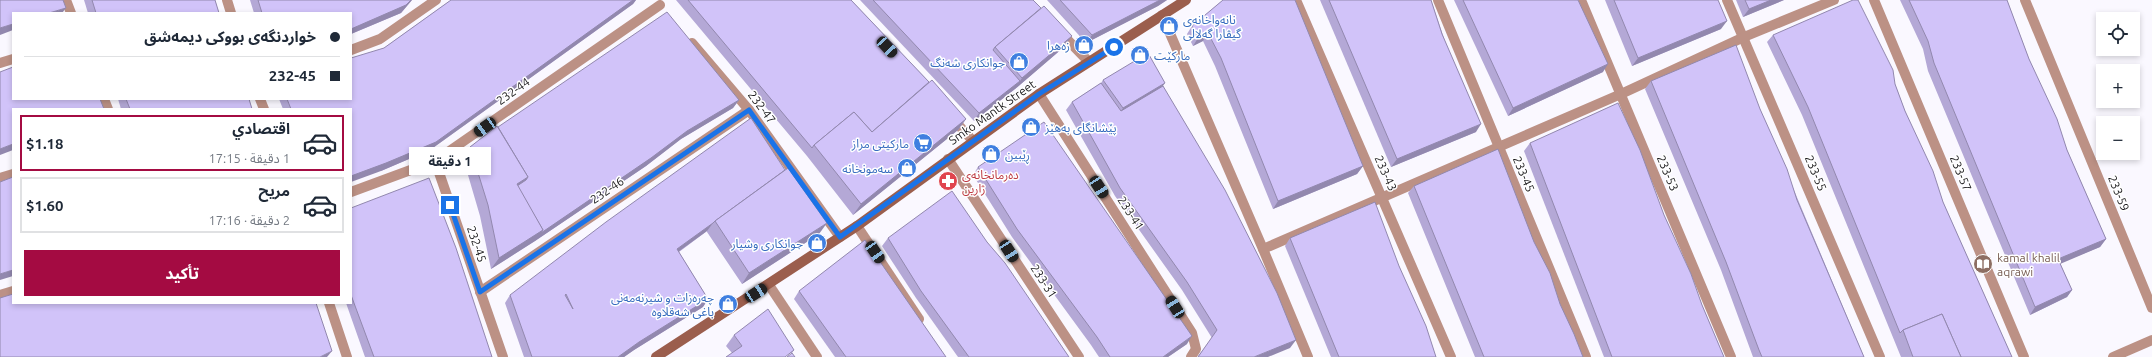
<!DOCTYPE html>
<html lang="ar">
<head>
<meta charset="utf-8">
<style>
  :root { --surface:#fff; --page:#f6f6f7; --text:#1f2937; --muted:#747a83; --line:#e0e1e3; --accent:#a40b42 }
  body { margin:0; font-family:Ubuntu,"Noto Sans Arabic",sans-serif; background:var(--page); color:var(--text); direction:rtl; height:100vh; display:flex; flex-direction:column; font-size:15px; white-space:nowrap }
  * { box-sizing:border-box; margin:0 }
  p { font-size:13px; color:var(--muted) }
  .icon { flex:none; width:22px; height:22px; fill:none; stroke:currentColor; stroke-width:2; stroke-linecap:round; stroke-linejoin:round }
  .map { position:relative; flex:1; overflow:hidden; direction:ltr }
  .side { position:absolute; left:12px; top:108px; width:340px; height:196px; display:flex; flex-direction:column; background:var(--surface); border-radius:0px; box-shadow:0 2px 6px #0003; direction:rtl }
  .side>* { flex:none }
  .banner { position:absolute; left:12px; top:12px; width:340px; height:88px; border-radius:0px; box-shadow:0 2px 6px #0003; direction:rtl; display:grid; align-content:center; height:88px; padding:0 12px; background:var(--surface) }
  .buttons { position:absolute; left:2096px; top:12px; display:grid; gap:8px }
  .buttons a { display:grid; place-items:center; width:44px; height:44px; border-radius:0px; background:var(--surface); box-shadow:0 2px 6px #0003; font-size:20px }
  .end { position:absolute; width:18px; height:18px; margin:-9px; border:5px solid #1a73e8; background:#fff; box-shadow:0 0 0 2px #fff }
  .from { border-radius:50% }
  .bubble { position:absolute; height:28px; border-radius:0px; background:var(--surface); box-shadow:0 2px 6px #0003; font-size:13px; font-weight:700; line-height:28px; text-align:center; direction:rtl }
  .car { position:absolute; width:12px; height:24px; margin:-12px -6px; border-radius:5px; box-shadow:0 0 3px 1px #0007; background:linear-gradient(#222 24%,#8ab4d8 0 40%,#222 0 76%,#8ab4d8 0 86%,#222 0) }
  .banner b { display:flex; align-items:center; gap:14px; height:38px; font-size:15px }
  .banner b+b { border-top:1px solid var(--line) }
  .banner i { width:10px; height:10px; background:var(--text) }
  ul { padding:7px 0 0; list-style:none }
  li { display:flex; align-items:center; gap:12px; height:56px; margin:0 8px 6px; padding:0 4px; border:2px solid var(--line); border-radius:0px }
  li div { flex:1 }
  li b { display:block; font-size:15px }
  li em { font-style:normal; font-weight:700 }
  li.active { border-color:var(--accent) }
  li>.icon { width:36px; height:36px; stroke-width:1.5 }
  .action { display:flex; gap:8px; margin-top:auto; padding:8px 12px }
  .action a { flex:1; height:46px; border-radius:0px; background:var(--accent); color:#fff; font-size:16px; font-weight:700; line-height:46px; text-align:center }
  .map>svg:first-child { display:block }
</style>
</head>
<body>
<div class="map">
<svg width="2152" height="357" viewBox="0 0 2152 357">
  <rect width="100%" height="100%" fill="#faf8ff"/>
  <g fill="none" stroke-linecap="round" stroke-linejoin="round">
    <!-- street -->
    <g stroke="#bc9185" stroke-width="10">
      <path d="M66 0 71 13"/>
      <path d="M227 0 231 13"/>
      <path d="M1296 0 1451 357"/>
      <path d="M1438 0 1586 357"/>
      <path d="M1581 0 1731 357"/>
      <path d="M1727 0 1880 357"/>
      <path d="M1874 0 2024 357"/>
      <path d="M2025 0 2152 308"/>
      <path d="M1162 15 1263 249 1308 357"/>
      <path d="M1059 31 1089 62"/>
      <path d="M692 43 749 110 840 237"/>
      <path d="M351 50 380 39 436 0"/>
      <path d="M0 63 13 59"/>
      <path d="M1039 94 1192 333 1196 349 1191 357"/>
      <path d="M104 99 108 109"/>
      <path d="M260 99 264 109"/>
      <path d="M952 118 973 141"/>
      <path d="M948 159 1079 357"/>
      <path d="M435 161 503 357"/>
      <path d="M0 178 13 174"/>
      <path d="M351 192 435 161 660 5"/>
      <path d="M857 226 919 319"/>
      <path d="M1263 249 1621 94 1744 37 1834 0"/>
      <path d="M769 285 817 357"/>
      <path d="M480 292 749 110"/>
      <path d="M0 295 13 291"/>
      <path d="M329 303 347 357"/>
      <path d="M2113 357 2152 340"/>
    </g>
    <!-- secondary -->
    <path stroke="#9b5e4d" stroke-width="10" d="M656 357 857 226 1039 94 1186 0"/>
  </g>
  <!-- wall -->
  <g fill="#b4a8d6">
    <path d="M84 0H215L219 13H88Z"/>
    <path d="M250 0H412L401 13 351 34V13H254Z"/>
    <path d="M451 0H636L633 4 430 150 381 171 351 109H283L279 99H351L384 48Z"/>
    <path d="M676 0H851L929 82 966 119 958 130 853 215 807 156Z"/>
    <path d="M860 0H1033L1064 47 1015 89 974 121Z"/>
    <path d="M1047 0H1167L1158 6 1086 43Z"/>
    <path d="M1223 0 1363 166 1357 174 1273 209 1215 66 1203 41 1193 46 1187 34 1192 26Z"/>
    <path d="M1320 0H1431L1476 132 1391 167Z"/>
    <path d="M1454 0H1578L1603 72 1508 116Z"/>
    <path d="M1605 0H1718L1721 29 1632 66Z"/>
    <path d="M1736 0H1784L1743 17Z"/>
    <path d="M1900 0H2007L2029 59 2067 150 2106 239 2100 247 2060 263 2072 290 2067 297 2030 315 1928 71 1923 49Z"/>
    <path d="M1773 35 1895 84 1905 111 1943 202 2012 357H1901L1802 115 1767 42Z"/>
    <path d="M1103 80 1163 86 1290 348 1198 356 1212 338 1182 290 1115 196 1066 110 1072 102 1101 83Z"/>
    <path d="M1651 81 1760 109 1864 357H1753L1721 270 1645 89Z"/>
    <path d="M118 99H249L252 109H121Z"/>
    <path d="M739 100 733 108 681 139 646 166 535 241 491 269 480 216 463 158 470 147 498 127Z"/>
    <path d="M1530 143 1664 215 1724 357H1604L1524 151Z"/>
    <path d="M978 167 1187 344 1168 357H1099L1091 345 1012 237 973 175Z"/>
    <path d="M785 170 819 234 742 284 707 232V231L679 252 708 299 703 307 634 350 624 357H524L505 303 510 295Z"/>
    <path d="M1414 186 1534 242 1560 304 1583 357H1475L1408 193Z"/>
    <path d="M351 208 492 357H365L346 303H351Z"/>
    <path d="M888 238 987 242 1069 357H958L916 298 882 246Z"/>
    <path d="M1290 238 1399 266 1436 357H1331L1285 246Z"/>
    <path d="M799 291 946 357H835L794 299Z"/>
    <path d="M734 335 794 350 792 353H732L726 346Z"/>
  </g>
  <!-- shaded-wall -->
  <g fill="#9288ae">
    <path d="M411 0H412L401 13 351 34V29Z"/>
    <path d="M633 0H636L633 4 430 150 381 171 351 182V176Z"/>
    <path d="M1160 0H1167L1158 6 1086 43 1092 35Z"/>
    <path d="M1771 0H1784L1743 17 1749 9Z"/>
    <path d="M66 8 62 13H49Z"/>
    <path d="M1727 21 1721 29 1632 66 1638 58Z"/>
    <path d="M13 24V30L0 35V28Z"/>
    <path d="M1208 33 1203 41 1193 46 1198 38Z"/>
    <path d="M1072 36 1064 47 1015 89 974 121 979 113 1020 81 1022 78Z"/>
    <path d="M1608 64 1603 72 1508 116 1513 108Z"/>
    <path d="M1165 83 1158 93 1116 119 1123 108Z"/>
    <path d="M739 100 733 108 681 139 646 166 535 241 491 269 499 258 687 131Z"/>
    <path d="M966 119 958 130 853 215 861 204Z"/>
    <path d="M1481 124 1476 132 1391 167 1397 159Z"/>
    <path d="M13 144V150L0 155V149Z"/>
    <path d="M1363 166 1357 174 1273 209 1278 201Z"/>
    <path d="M528 177 521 188 516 191 517 184Z"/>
    <path d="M713 223 707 231 671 257 677 249Z"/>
    <path d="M827 223 819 234 742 284 749 273Z"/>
    <path d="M2106 239 2100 247 2053 267 2058 259Z"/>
    <path d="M13 270V276L0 280V274Z"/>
    <path d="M2072 290 2067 297 2030 315 2035 307Z"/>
    <path d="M708 299 703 307 634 350 624 357H618L639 342Z"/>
    <path d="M1192 336 1187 344 1168 357H1163Z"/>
    <path d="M1296 340 1290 348 1268 357H1254Z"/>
    <path d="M332 351 327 357H320Z"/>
  </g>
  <!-- building -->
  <g fill="#d1c3f9" stroke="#9288ae" fill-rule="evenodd">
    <path d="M0 0H63L66 8 49 13H13V24L0 28Z"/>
    <path d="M92 0H215L219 13H96Z"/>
    <path d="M258 0H411L406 5 351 29V13H262Z"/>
    <path d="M451 0H633L436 142 386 163 351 176V109H291L287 99H351V58L384 48Z"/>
    <path d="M688 0H851L929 82 872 132 854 112 814 145 812 148Z"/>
    <path d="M873 0H1033L1041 8 995 47 993 50 1020 81 979 113Z"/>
    <path d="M1060 0H1160L1092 35Z"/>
    <path d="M1223 0H1295L1363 166 1278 201 1221 58 1208 33 1198 38 1192 26Z"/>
    <path d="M1329 0H1431L1442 34 1481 124 1397 159Z"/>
    <path d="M1463 0H1578L1608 64 1513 108Z"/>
    <path d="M1614 0H1718L1727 21 1638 58Z"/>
    <path d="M1745 0H1771L1749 9Z"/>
    <path d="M1853 0H1858L1893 70 1895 84 1905 111 1933 171 1943 202 2012 357H1961L1942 314 1903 330 1900 333 1808 107 1773 35Z"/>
    <path d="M1909 0H2007L2029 59 2057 119 2067 150 2106 239 2058 259 2072 290 2035 307 1934 63 1928 41Z"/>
    <path d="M1044 6 1072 36 1022 78 995 47Z"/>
    <path d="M667 12 739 100 687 131 651 158 541 233 543 230 517 186 526 180 528 177 498 127Z"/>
    <path d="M1736 45 1760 109 1787 169 1797 200 1864 357H1762L1759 350 1726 262 1651 81Z"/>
    <path d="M1148 53 1165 83 1123 108 1103 80Z"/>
    <path d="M13 67V99H100L104 109H13V144L0 149V72Z"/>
    <path d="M932 80 966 119 861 204 814 145 854 112 872 132Z"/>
    <path d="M1101 83 1121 111 1163 86 1225 190 1277 293 1296 340 1254 357H1198L1217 330 1187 282 1120 188 1072 102Z"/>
    <path d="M126 99H249L252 109H130Z"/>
    <path d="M1618 103 1640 150 1664 215 1691 274 1702 305 1724 357H1612L1530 143Z"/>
    <path d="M751 118 785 170 715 221 713 223 677 249 708 299 639 342 618 357H532L510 295 606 222ZM566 294 573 309 565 295Z"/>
    <path d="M1044 122 1192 336 1163 357H1110L1097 337 1017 229 978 167Z"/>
    <path d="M497 126 528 177 517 184 543 230 499 258 488 205 470 147Z"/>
    <path d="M1498 149 1534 242 1550 273 1560 304 1574 334 1583 357H1484L1414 186Z"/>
    <path d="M788 168 827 223 749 273 715 221Z"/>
    <path d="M13 177V270L0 274V182Z"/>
    <path d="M429 178 456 248 492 357H374L351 295V208Z"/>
    <path d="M952 191 987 242 1005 263 1069 357H969L921 291 888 238Z"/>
    <path d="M1375 202 1399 266 1426 326 1436 357H1339L1290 238Z"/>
    <path d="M865 240 946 357H846L799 291Z"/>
    <path d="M13 294V303H316L332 351 320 357H0V298Z"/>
    <path d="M768 309 794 350 785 357H726L742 346 734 335Z"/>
    <path d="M1942 314 1961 357H1913L1903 330Z"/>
    <path d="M792 353 795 357H787Z"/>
  </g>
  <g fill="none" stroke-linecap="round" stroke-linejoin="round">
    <!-- route -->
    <path stroke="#1a73e8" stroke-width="5" d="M450 205 480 292 749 110 840 237 1039 94 1114 47"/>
  </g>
  <!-- icons -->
  <defs>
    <symbol id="shop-disc" viewBox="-11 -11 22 22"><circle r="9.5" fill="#3f7fe0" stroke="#fff"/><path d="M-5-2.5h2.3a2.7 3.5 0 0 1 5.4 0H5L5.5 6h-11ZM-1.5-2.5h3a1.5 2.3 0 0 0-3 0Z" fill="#fff"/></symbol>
    <symbol id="supermarket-disc" viewBox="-11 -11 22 22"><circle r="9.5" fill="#3f7fe0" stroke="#fff"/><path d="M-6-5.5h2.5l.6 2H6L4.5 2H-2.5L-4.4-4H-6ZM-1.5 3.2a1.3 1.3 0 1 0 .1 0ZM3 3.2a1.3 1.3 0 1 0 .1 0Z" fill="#fff"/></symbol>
    <symbol id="pharmacy-disc" viewBox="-11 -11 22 22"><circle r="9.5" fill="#e0444e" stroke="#fff"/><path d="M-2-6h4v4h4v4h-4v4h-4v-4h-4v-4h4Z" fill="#fff"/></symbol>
    <symbol id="library-disc" viewBox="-11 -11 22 22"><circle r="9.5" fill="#8d6e63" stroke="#fff"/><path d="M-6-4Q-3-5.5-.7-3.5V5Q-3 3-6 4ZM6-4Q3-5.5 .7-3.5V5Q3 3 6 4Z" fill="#fff"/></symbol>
  </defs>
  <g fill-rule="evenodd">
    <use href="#shop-disc" x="1158" y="15" width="22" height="22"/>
    <use href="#shop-disc" x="1073" y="34" width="22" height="22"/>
    <use href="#shop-disc" x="1129" y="44" width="22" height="22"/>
    <use href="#shop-disc" x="1008" y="51" width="22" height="22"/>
    <use href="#shop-disc" x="1020" y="116" width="22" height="22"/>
    <use href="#supermarket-disc" x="912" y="132" width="22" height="22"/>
    <use href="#shop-disc" x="980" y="143" width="22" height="22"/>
    <use href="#shop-disc" x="896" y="157" width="22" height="22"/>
    <use href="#pharmacy-disc" x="937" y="170" width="22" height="22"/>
    <use href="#shop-disc" x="806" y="232" width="22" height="22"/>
    <use href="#library-disc" x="1972" y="253" width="22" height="22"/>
    <use href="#shop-disc" x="717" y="293" width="22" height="22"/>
  </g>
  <g text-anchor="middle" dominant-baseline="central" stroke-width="3" stroke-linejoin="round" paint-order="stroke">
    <!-- shop labels -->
    <g font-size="12" fill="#366cbe" stroke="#fff" text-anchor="end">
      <text x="1183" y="19" text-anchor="start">نانەواخانەی<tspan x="1183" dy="14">گیڤارا گەلالی</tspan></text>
      <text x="1070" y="45">زەهرا</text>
      <text x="1154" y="55" text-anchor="start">مارکێت</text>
      <text x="1005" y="62">جوانکاری شەنگ</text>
      <text x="1045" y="127" text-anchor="start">پێشانگای بەهێز</text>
      <text x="909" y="143">مارکیتی مراز</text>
      <text x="1005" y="154" text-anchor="start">ڕێبین</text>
      <text x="893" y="168">سەمونخانە</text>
      <text x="803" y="243">جوانکاری وشیار</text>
      <text x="714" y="297">چەرەزات و شیرنەمەنی<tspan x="714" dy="14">باغی شەقلاوە</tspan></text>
    </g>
    <!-- street labels -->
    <g font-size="12" fill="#19181b" stroke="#fff">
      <text transform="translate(513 91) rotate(-35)">232-44</text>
      <text transform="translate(762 107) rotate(53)">232-47</text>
      <text transform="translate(992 112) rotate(-35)">Smko Mantk Street</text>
      <text transform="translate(1386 173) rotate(66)">233-43</text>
      <text transform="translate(1668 173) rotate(67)">233-53</text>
      <text transform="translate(1816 173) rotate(67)">233-55</text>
      <text transform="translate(1961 173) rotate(67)">233-57</text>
      <text transform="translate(1524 174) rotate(67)">233-45</text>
      <text transform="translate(607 190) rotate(-34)">232-46</text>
      <text transform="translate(2119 193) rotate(68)">233-59</text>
      <text transform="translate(1131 213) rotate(57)">233-41</text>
      <text transform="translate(477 244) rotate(71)">232-45</text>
      <text transform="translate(1044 281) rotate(57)">233-31</text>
    </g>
    <!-- health labels -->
    <g font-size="12" fill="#be3a42" stroke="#fff" text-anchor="start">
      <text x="962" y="174">دەرمانخانەی<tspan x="962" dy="14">ژارین</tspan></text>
    </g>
    <!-- education labels -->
    <g font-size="12" fill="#785e54" stroke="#fff" text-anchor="start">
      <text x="1997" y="257">kamal khalil<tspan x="1997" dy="14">aqrawi</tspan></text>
    </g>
  </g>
</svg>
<div class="buttons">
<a><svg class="icon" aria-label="locate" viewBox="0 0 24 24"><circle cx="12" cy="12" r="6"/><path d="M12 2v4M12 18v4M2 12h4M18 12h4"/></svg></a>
<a>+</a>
<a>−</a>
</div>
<i class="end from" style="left:1114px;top:47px"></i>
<i class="end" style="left:450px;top:205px"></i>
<div class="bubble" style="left:409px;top:147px;width:82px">1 دقيقة</div>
<i class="car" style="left:887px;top:47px;rotate:137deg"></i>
<i class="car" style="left:485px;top:127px;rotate:235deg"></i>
<i class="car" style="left:1099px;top:187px;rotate:147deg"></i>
<i class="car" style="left:1009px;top:251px;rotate:147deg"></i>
<i class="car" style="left:875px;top:252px;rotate:146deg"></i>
<i class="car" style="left:756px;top:293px;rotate:57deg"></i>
<i class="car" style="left:1175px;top:307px;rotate:328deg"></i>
<div class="banner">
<b><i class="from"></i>خواردنگەی بووکی دیمەشق</b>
<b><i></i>232-45</b>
</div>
<section class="side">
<ul>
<li class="active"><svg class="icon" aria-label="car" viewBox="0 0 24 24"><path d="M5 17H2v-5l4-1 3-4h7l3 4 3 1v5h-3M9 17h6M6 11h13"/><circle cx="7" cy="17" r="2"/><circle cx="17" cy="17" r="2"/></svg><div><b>اقتصادي</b><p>1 دقيقة · 17:15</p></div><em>$1.18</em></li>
<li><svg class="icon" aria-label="car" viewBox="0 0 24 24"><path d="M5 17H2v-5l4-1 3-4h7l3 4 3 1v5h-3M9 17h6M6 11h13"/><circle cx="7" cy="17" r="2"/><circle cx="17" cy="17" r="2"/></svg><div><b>مريح</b><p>2 دقيقة · 17:16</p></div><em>$1.60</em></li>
</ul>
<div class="action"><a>تأكيد</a></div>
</section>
</div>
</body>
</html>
